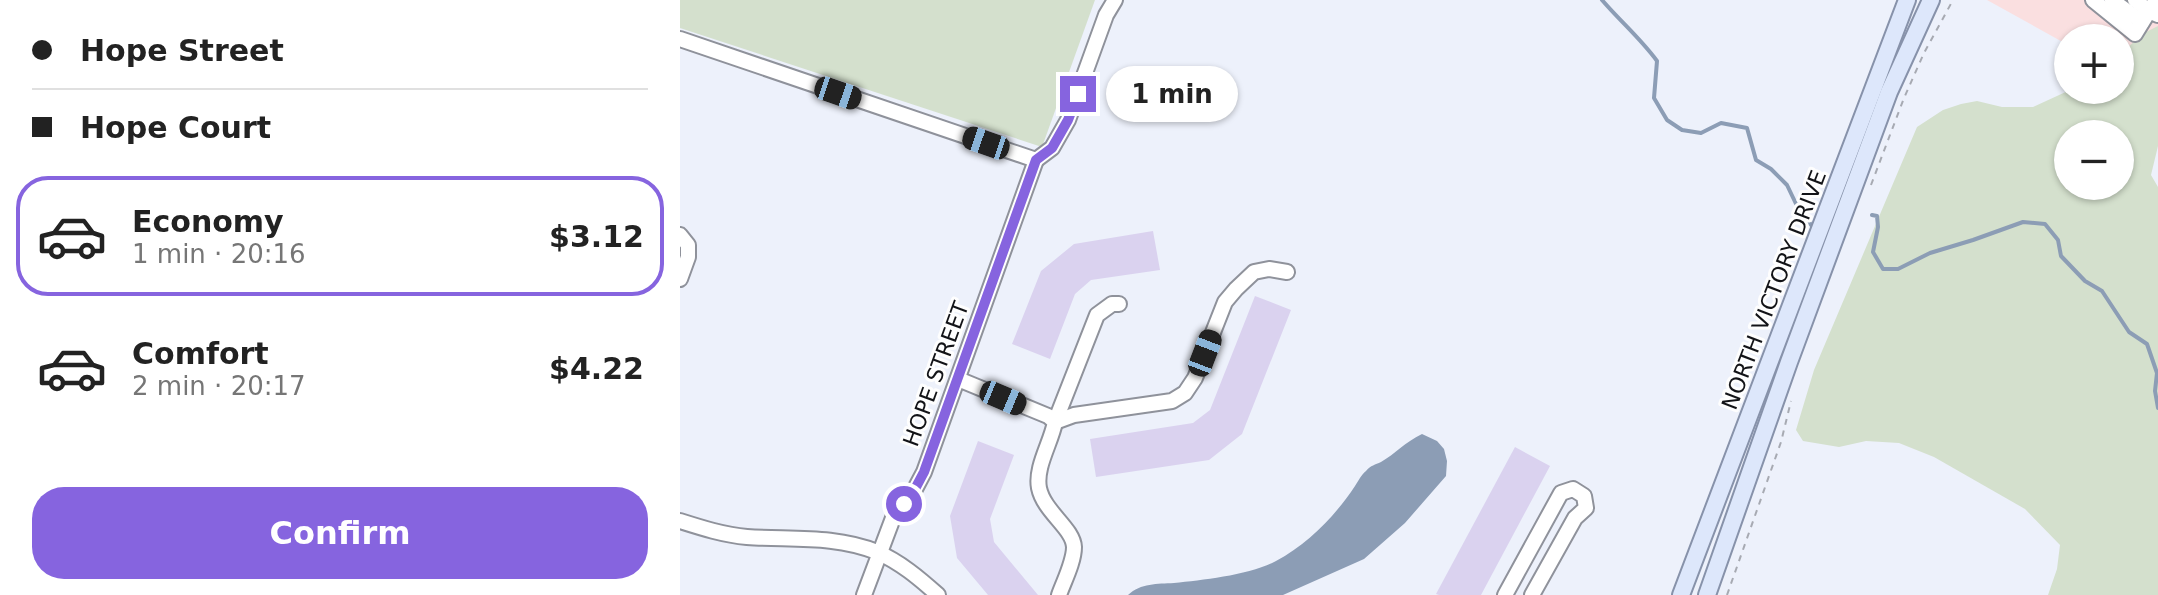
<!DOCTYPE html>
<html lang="en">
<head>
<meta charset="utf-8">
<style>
  :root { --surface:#fff; --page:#f6f6f6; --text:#222; --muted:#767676; --line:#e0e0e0; --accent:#8664df }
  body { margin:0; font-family:"DejaVu Sans",sans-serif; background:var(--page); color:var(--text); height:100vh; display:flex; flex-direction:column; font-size:30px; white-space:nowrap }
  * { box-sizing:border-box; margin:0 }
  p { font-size:26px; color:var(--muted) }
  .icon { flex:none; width:44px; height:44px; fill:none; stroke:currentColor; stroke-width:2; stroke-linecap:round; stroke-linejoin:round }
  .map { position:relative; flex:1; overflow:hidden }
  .side { display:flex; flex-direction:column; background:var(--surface); width:680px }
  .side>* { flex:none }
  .hud { display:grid; align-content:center; height:176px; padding:0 32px; background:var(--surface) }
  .fabs { position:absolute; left:1374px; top:24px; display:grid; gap:16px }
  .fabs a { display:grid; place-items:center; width:80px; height:80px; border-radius:50%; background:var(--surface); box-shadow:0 2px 6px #0004; font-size:40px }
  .end { position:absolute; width:36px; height:36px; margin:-18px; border:10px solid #8664df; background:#fff; box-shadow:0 0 0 4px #fff }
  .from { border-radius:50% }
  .bubble { position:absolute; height:56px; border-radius:28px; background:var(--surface); box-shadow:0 2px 6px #0004; font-size:26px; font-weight:700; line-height:56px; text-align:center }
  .car { position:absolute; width:24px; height:48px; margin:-24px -12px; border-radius:10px; box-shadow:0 0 6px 2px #0007; background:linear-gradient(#222 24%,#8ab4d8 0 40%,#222 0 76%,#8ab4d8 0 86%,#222 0) }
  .hud b { display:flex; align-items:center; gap:28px; height:76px; font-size:30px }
  .hud b+b { border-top:2px solid var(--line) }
  .hud i { width:20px; height:20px; background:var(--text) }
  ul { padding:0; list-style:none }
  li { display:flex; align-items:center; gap:24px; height:120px; margin:0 16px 12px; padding:0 16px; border:4px solid transparent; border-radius:32px }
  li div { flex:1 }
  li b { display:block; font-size:30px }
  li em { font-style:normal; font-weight:700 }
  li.current { border-color:var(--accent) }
  li>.icon { width:72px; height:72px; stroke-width:1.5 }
  .button { display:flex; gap:16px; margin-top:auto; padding:16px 32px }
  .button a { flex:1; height:92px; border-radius:32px; background:var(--accent); color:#fff; font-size:32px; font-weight:700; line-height:92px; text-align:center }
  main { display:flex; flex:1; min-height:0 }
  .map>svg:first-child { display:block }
</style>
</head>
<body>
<main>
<section class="side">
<div class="hud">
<b><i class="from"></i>Hope Street</b>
<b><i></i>Hope Court</b>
</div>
<ul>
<li class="current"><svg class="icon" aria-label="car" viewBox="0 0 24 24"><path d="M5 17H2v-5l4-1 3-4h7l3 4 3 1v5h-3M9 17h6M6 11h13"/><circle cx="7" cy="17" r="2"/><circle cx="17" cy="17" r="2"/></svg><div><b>Economy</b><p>1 min · 20:16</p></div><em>$3.12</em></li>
<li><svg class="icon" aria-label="car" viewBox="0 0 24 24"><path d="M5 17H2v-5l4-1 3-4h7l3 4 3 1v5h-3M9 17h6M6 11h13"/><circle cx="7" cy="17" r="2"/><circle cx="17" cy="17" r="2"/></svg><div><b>Comfort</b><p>2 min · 20:17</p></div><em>$4.22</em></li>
</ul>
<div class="button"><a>Confirm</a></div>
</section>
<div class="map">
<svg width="1478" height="595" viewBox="0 0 1478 595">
  <rect width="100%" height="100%" fill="#edf1fb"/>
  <!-- commercial -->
  <path fill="#fadfe0" d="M1307 0H1478V96L1440 75V38H1388V45Z"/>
  <!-- green -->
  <g fill="#d4e0cd" fill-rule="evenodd">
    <path d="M0 0H415L362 147 0 28Z"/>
    <path d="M1478 26V146L1471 175 1478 187V595H1368L1377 569 1380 545 1345 509 1254 457 1219 443 1186 441 1159 447 1123 441 1116 430 1134 370 1237 127 1263 110 1281 104 1297 101 1322 107H1353L1390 90H1440V55L1462 34ZM1388 134H1440V186H1388Z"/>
  </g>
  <!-- water -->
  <path fill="#8c9db5" d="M742 434 757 441 764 449 767 461 766 476 725 523 684 559 603 595H448C461 583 477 584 494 583 523 580 570 575 596 561 628 544 655 516 675 486 679 480 681 475 686 471 691 465 695 465 701 462 715 454 725 442 742 434Z"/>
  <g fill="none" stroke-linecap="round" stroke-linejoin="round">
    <!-- stream -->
    <g stroke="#8c9db5" stroke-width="4">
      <path d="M922 0C940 21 961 39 977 61L974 98 987 120 1002 130 1021 133 1041 123 1067 128 1076 160 1091 169 1107 185 1118 208 1132 226"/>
      <path d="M1192 215 1197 216 1198 227 1193 252 1203 269H1218L1250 253 1293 240 1343 222 1365 224 1378 240 1381 256 1405 281 1422 291 1449 332 1467 344 1477 373 1475 391 1478 408"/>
    </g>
  </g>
  <!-- building -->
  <g fill="#dad2ef">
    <path d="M473 231 480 270 411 280 395 294 370 359 332 344 361 271 394 244Z"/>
    <path d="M575 296 611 310 562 434 529 460 416 477 410 439 513 423 530 410Z"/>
    <path d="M298 441 334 455 310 519 314 542 358 595H308L277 558 270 516Z"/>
    <path d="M835 447 870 466 801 595H759L756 594Z"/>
  </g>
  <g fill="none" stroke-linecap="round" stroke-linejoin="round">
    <defs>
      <g id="minor">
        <path d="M1413 0 1455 34 1476 0"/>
        <path d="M1432 0 1462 22"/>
        <path d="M1455 0 1469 11 1478 15"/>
        <path d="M0 39 356 160 372 148 388 120 426 15 435 0"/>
        <path d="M0 235 8 245V257L0 279"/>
        <path d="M278 379 368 416 375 422C371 443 355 467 359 488 364 512 393 528 394 547 394 562 384 581 379 595"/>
        <path d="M375 422 394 415 492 401 505 393 515 378 545 302 556 289 574 272 589 269 607 272"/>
        <path d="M375 422 417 315 432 304H439"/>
        <path d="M0 521C22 528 44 535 67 537 111 540 155 535 197 552 220 562 239 578 258 595"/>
        <path d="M184 595 213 518 235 489 244 472 356 160"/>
        <path d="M825 595 881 493 893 489 904 496 906 508 895 518 852 595"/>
      </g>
      <g id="major">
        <path d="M1001 595 1227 0"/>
        <path d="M1027 595 1109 362 1209 92 1251 0"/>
      </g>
    </defs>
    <!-- minor casing -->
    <use href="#minor" stroke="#8f929b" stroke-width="18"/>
    <!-- major casing -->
    <use href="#major" stroke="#8792aa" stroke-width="20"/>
    <!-- path -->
    <g stroke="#a7aab2" stroke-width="2" stroke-dasharray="6 6" stroke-linecap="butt">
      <path d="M1191 185 1224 98 1244 53 1273 0"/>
      <path d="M1047 595 1101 442 1111 401"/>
    </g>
    <!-- minor -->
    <use href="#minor" stroke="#fff" stroke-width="14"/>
    <!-- major -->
    <use href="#major" stroke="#dde7fb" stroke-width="16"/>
  </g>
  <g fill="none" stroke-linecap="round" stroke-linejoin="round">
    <!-- route -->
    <path stroke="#8664df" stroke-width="10" d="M224 504 235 489 244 472 356 160 372 148 388 120 398 94"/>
  </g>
  <g text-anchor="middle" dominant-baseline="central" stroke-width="6" stroke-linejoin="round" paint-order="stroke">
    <!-- street labels -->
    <g font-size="22" fill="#121317" stroke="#fefefe">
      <text transform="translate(1094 290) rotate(-69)">NORTH VICTORY DRIVE</text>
      <text transform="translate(256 374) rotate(-70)">HOPE STREET</text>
    </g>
  </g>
</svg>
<div class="fabs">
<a>+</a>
<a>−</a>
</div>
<i class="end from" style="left:224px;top:504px"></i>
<i class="end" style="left:398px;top:94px"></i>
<div class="bubble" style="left:426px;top:66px;width:132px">1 min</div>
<i class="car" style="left:158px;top:93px;rotate:109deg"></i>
<i class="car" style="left:306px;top:143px;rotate:289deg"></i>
<i class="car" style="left:525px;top:353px;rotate:21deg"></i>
<i class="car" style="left:323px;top:398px;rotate:113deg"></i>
</div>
</main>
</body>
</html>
